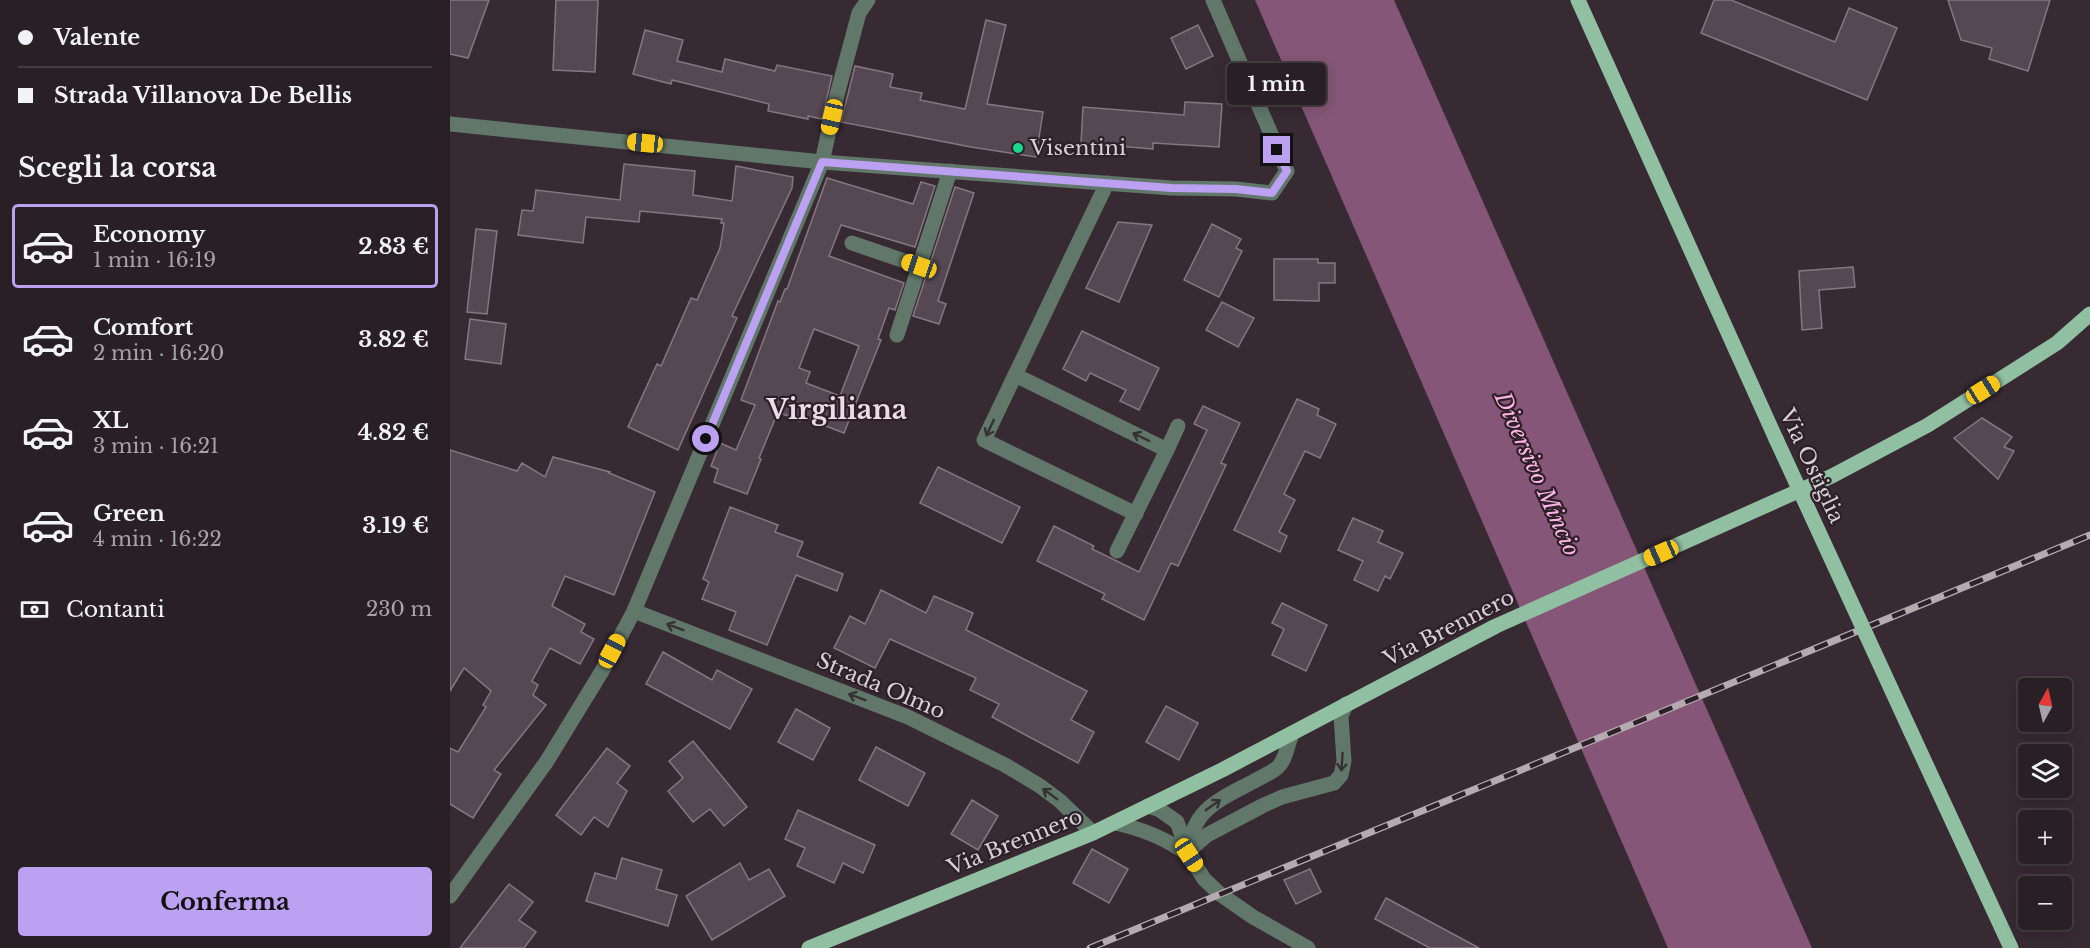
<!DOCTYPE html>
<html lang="it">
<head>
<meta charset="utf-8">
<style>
  :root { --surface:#292026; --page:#352d32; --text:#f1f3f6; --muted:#a5a3a7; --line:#453e43; --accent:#bca0f2 }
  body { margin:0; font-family:"Libre Baskerville",serif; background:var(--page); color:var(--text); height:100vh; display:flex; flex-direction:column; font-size:22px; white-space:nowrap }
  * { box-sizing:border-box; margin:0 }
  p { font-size:20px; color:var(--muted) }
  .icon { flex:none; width:33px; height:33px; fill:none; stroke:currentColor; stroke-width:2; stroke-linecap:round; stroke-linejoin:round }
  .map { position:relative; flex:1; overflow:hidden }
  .side { display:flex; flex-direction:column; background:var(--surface); width:450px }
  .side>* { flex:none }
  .guide { display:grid; align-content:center; height:132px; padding:0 18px; background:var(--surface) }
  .needle { width:39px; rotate:8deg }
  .tools { position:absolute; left:1568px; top:678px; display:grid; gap:12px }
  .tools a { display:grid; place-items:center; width:54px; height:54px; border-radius:6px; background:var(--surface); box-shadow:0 3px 15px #0003,0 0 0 2px var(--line); font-size:30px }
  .end { position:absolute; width:27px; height:27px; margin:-14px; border:8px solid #bca0f2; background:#111; box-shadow:0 0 0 3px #111 }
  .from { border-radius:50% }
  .bubble { position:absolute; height:42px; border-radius:6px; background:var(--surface); box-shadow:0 3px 15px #0003,0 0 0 2px var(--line); font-size:20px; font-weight:800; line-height:42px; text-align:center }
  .car { position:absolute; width:18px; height:36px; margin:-18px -9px; border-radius:8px; box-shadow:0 0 4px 2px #0007; background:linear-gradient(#f5c518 24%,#345 0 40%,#f5c518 0 76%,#345 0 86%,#f5c518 0) }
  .guide b { display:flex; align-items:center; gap:21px; height:57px; font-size:22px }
  .guide b+b { border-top:2px solid var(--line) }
  .guide i { width:15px; height:15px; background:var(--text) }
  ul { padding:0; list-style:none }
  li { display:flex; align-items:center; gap:18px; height:84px; margin:0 12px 9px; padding:0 6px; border:3px solid transparent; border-radius:6px }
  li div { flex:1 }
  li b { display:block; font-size:22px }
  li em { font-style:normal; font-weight:800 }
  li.active { border-color:var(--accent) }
  li>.icon { width:54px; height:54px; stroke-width:1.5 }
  h2 { padding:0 18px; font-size:27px; line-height:72px }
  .pay { display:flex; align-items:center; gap:15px; height:66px; padding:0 18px; font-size:22px }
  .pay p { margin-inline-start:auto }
  .button { display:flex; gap:12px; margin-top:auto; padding:12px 18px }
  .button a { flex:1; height:69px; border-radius:6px; background:var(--accent); color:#111; font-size:24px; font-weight:800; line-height:69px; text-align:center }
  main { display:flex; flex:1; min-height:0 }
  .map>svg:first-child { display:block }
</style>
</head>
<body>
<main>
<section class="side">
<div class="guide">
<b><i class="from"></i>Valente</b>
<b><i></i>Strada Villanova De Bellis</b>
</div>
<h2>Scegli la corsa</h2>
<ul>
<li class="active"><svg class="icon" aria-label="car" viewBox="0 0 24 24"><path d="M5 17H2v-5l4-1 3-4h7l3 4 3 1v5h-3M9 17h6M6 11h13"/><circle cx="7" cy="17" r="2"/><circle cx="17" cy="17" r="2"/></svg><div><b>Economy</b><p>1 min · 16:19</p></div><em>2.83 €</em></li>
<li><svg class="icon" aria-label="car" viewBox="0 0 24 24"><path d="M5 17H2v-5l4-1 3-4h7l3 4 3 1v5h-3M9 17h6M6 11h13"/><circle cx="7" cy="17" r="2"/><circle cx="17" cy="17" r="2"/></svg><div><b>Comfort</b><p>2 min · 16:20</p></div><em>3.82 €</em></li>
<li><svg class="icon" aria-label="car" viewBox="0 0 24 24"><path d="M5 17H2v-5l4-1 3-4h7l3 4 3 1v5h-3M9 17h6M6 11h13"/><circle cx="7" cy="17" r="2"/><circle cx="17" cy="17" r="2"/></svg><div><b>XL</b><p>3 min · 16:21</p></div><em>4.82 €</em></li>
<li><svg class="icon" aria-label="car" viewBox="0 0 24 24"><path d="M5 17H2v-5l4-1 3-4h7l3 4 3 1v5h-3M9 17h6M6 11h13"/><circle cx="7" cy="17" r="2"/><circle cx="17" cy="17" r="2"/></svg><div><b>Green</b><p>4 min · 16:22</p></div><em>3.19 €</em></li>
</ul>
<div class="pay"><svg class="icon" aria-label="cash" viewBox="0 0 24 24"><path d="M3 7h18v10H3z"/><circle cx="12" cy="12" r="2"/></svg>Contanti<p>230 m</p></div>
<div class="button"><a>Conferma</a></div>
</section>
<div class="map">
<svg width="1640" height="948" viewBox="0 0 1640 948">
  <rect width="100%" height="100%" fill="#372a33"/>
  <!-- water -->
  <path fill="#855677" d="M805 0H944L1362 948H1218Z"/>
  <!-- building -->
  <g fill="#564852" stroke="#867681" stroke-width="1.5" fill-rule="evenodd">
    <path d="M0 0H39L18 58 0 54Z"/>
    <path d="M106 0H148L145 72 103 70Z"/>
    <path d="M1264 0H1281L1385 42 1399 8 1447 28 1417 100 1251 33Z"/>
    <path d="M1498 0H1600L1578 71 1539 59 1542 48 1511 40Z"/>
    <path d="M536 20 556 25 537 104 593 112 586 157 521 147 391 122 405 66 443 74 440 87 472 93 470 100 515 109Z"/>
    <path d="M748 25 763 56 736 69 721 38Z"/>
    <path d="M195 30 233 40 227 61 272 72 275 59 325 71 327 65 382 76 372 119 358 116V119L318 111 319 104 222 80 221 84 183 74Z"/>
    <path d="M735 102 772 104 769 147 703 143V149L631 143 633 107 734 115Z"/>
    <path d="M174 164 245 171 243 195 282 201 286 166 343 177 342 188 282 316 287 318 228 450 178 427 207 364 211 366 241 298 247 300 270 248 274 223H271L272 219 190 211 189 222 136 217 133 243 68 235 72 210 83 211 86 190 170 200Z"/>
    <path d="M377 178 463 204 471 182 485 186 465 247 391 225 379 256 454 283 445 310 439 308 428 339 431 340 394 433 352 417 350 421 328 412 309 458 311 459 297 494 264 482 268 469 261 466 270 443 286 450 305 405 291 400 328 301 330 302 335 289H337ZM364 329 409 346 390 396 356 383 360 372 349 368Z"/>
    <path d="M505 187 524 193 488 301 496 304 489 324 463 316Z"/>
    <path d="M668 222 702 225 669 302 636 288Z"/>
    <path d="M762 224 791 239 786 248 792 251 769 297 734 280Z"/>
    <path d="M26 229 47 231 37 314 17 312Z"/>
    <path d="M824 259H868V263H885V283H869V301L824 300Z"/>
    <path d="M1403 267 1405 287 1369 290 1372 328 1352 330 1349 271Z"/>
    <path d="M772 302 804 318 788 347 756 330Z"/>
    <path d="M20 319 56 324 51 364 15 359Z"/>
    <path d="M632 331 709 368 689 410 670 401 676 390 640 373 636 381 613 369Z"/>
    <path d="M847 399 869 409 867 415 886 424 870 458 855 451 834 494 845 500 829 532 837 536 830 552 784 530Z"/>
    <path d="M753 406 790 423 771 463 776 465 728 566 721 563 694 620 652 599 655 594 587 561 604 526 644 546 642 549 689 572 757 430 744 424Z"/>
    <path d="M1532 418 1562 437 1554 447 1564 451 1548 479 1504 438Z"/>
    <path d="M0 450 67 471 72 463 95 477 103 457 160 472 159 473 205 492 164 595 115 576 102 606 135 624 131 632 144 639 130 664 100 648 82 681 88 685 83 695 96 705 44 770 51 774 23 818 0 804V748L8 752 36 707 33 705 41 691 14 668 0 691Z"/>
    <path d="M488 467 570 507 552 543 470 503Z"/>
    <path d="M280 507 328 525 325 532 353 542 347 556 393 574 387 591 346 575 317 645 279 630 286 612 252 599 259 582 253 579Z"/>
    <path d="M903 518 933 531 928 542 953 553 940 579 935 576 928 591 904 580 913 561 888 550Z"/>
    <path d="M431 590 476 613 484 596 523 613 516 630 637 691 621 720 644 732 628 763 542 717 549 704 520 690 526 678 440 639 425 668 384 648 400 616 415 624Z"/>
    <path d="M832 603 877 625 856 671 822 655 834 629 822 623Z"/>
    <path d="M213 652 262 680 267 670 302 689 280 729 196 684Z"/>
    <path d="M716 706 748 723 729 760 696 742Z"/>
    <path d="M346 709 380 728 363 760 328 742Z"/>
    <path d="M243 741 297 807 274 826 260 809 243 822 218 791 233 778 219 761Z"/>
    <path d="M426 747 475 773 458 806 409 780Z"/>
    <path d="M157 748 180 766 167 783 177 791 158 827 144 817 131 835 106 815Z"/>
    <path d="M522 800 548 816 528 850 501 834Z"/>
    <path d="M348 810 425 845 413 873 393 863 384 883 347 866 355 848 335 839Z"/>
    <path d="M642 849 678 869 659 903 623 883Z"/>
    <path d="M172 858 212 870 206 889 227 895 218 926 136 901 145 873 166 879Z"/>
    <path d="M290 863 299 880 319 869 335 896 262 940 236 896Z"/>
    <path d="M860 869 871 892 846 904 834 880Z"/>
    <path d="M59 884 83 902 69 920 86 932 74 948H10Z"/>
    <path d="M936 898 1029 948H980L925 919Z"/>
  </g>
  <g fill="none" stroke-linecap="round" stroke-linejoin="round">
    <!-- minor -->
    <g stroke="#607769" stroke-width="15">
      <path d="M0 124 372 162 721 188 786 189 822 193 837 171 763 0"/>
      <path d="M657 183 534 440 686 514"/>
      <path d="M402 243 469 266"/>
      <path d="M447 335 500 171"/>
      <path d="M565 375 717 450 667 551"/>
      <path d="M717 450 728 426"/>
      <path d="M184 611 458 717 555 765 590 786 610 801 643 833"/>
      <path d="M698 806 710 810 727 822 739 855 754 879 770 894 803 917 858 948"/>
      <path d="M665 823C693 829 715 838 739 855"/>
      <path d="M739 852C741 807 774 798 808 779 815 775 823 772 828 767 837 758 837 743 843 733"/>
      <path d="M739 855 743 847 757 835 814 805 832 797 884 783 891 775 894 761 891 716 896 704"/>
      <path d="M0 896 97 761 152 671 184 611 372 162 387 95 409 13 418 0"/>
    </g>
    <!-- major -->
    <g stroke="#90bfa2" stroke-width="15">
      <path d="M1128 0 1326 439"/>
      <path d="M1461 732 1561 948"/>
      <path d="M359 948 643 833 772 770 1046 626 1382 476 1478 425 1607 343 1640 314"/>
    </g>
    <defs>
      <path id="rail" d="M640 948 1640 535"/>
    </defs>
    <!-- rail casing -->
    <use href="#rail" stroke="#b4aab0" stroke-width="7"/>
    <!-- rail -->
    <use href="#rail" stroke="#2d2029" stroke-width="4.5" stroke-dasharray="14" stroke-linecap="butt"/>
    <!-- major-bridge -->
    <path stroke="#90bfa2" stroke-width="15" d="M1326 439 1461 732"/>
  </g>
  <!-- one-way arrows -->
  <defs><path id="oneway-shaft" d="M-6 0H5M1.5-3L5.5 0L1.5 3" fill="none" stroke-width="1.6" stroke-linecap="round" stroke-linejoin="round" transform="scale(1.5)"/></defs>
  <g stroke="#373136">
    <use href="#oneway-shaft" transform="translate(540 428) rotate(115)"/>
    <use href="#oneway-shaft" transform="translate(691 437) rotate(-154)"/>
    <use href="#oneway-shaft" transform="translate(225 627) rotate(-159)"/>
    <use href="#oneway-shaft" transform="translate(407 697) rotate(-159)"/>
    <use href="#oneway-shaft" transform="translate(892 762) rotate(94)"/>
    <use href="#oneway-shaft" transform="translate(600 794) rotate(-144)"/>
    <use href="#oneway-shaft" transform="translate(763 805) rotate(-35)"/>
  </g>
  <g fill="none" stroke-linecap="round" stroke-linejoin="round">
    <!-- route -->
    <path stroke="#bca0f2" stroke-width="8" d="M256 439 372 162 721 188 786 189 822 193 837 171 827 150"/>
  </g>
  <!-- markers -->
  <circle fill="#18d989" stroke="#2d2029" stroke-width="2" cx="568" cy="148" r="6"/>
  <g text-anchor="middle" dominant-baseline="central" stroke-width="4.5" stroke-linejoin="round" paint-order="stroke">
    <!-- poi labels -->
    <g font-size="21" fill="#d8cfd5" stroke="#2d2029" text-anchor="start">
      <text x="580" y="148">Visentini</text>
    </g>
    <!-- street labels -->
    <g font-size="21" fill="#d8cfd5" stroke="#2d2029">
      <text transform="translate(1362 466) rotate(65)">Via Ostiglia</text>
      <text transform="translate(999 628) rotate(-27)">Via Brennero</text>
      <text transform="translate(431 686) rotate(23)">Strada Olmo</text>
      <text transform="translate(565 842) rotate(-22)">Via Brennero</text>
    </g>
    <!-- water labels -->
    <g font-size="22" font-style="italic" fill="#fbb2e5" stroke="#2d2029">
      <text transform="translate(1087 474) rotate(66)">Diversivo Mincio</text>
    </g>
    <!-- district labels -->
    <g font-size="27" font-weight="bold" fill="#eddbe7" stroke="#2d2029">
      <text x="387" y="409">Virgiliana</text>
    </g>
  </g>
</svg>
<div class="tools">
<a><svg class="needle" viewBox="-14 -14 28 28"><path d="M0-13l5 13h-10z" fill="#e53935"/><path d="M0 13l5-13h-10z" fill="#a5a3a7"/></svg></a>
<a><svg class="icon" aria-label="layers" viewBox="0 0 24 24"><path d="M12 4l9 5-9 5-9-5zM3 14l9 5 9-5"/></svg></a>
<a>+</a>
<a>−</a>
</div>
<i class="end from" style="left:256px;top:439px"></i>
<i class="end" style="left:827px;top:150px"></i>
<div class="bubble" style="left:777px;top:63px;width:99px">1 min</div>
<i class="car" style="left:382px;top:117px;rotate:193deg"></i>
<i class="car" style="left:195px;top:143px;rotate:276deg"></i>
<i class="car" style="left:469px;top:266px;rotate:289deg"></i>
<i class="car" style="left:1533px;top:390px;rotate:58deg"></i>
<i class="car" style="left:1211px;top:553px;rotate:246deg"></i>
<i class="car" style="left:162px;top:651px;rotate:28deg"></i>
<i class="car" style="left:739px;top:855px;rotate:147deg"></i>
</div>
</main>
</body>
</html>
